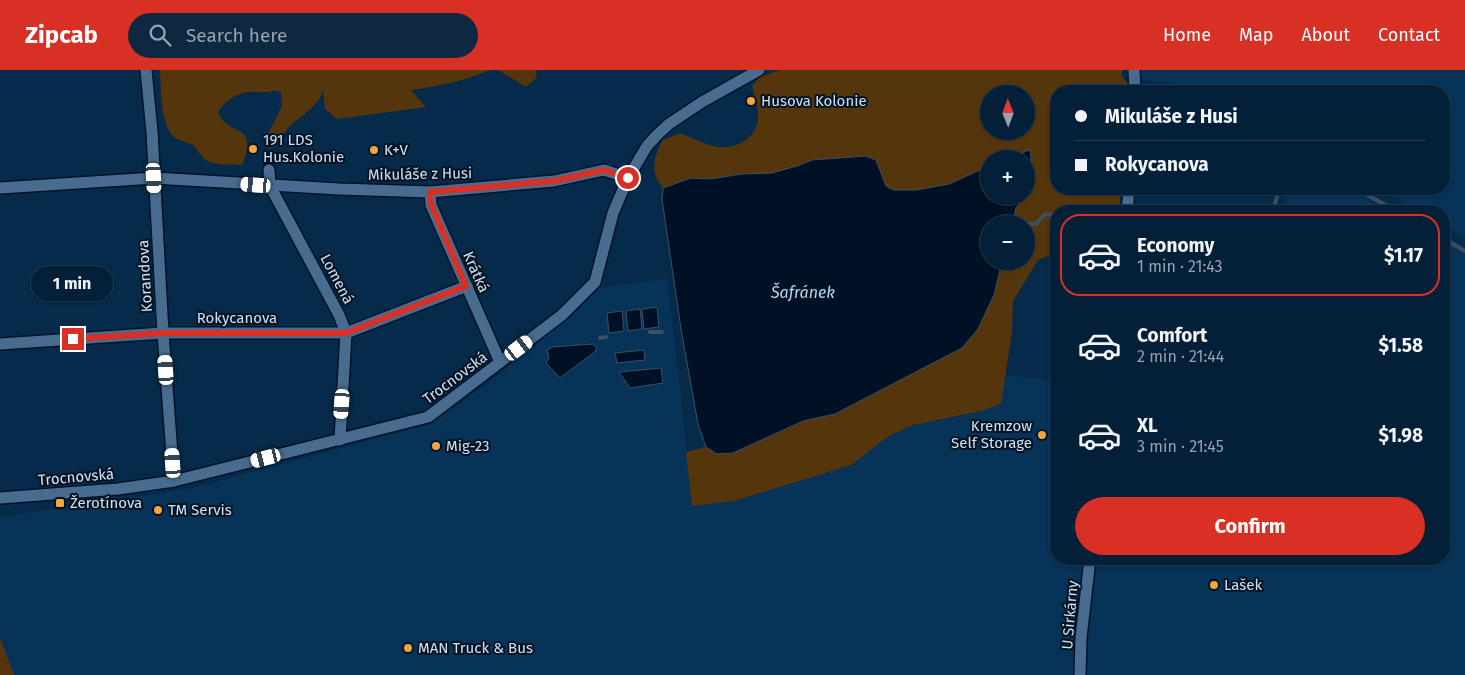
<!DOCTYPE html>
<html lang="en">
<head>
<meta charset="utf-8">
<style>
  :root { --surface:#042038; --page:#0d2840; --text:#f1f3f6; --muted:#97a3ae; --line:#253e53; --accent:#d93025 }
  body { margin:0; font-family:"Fira Sans",sans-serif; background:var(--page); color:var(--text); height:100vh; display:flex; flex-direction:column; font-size:19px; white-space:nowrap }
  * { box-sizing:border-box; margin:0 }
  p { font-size:16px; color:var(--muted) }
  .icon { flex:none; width:28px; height:28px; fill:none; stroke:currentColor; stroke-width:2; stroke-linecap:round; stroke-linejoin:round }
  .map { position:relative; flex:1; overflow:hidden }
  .drawer { position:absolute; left:1050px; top:135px; width:400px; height:360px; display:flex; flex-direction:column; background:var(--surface); border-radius:20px; box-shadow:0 1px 4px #0004,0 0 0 1px var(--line) }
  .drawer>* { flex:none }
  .guide { position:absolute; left:1050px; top:15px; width:400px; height:110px; border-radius:20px; box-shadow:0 1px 4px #0004,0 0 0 1px var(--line); display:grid; align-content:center; height:110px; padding:0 25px; background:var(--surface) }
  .needle { width:32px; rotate:359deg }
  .tools { position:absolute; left:980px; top:15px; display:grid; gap:10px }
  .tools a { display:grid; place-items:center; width:55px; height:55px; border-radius:50%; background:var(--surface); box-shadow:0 1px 4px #0004,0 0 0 1px var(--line); font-size:25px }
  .end { position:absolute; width:22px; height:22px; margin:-11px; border:6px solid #d93025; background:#fff; box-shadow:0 0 0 2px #fff }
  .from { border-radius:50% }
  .bubble { position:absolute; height:35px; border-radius:18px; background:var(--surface); box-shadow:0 1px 4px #0004,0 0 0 1px var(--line); font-size:16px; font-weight:700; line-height:35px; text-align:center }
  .car { position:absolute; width:15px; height:30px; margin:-15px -8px; border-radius:6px; box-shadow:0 0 4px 1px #0007; background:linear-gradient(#fff 24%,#345 0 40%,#fff 0 76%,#345 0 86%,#fff 0) }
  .guide b { display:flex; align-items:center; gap:18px; height:48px; font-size:19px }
  .guide b+b { border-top:1px solid var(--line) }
  .guide i { width:12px; height:12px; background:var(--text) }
  ul { padding:9px 0 0; list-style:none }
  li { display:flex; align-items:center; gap:15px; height:82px; margin:0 10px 8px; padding:0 15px; border:2px solid transparent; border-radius:20px }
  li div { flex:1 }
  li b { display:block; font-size:19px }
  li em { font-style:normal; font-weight:700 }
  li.on { border-color:var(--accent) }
  li>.icon { width:45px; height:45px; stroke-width:1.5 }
  .cta { display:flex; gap:10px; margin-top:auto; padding:10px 25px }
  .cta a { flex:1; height:58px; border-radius:30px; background:var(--accent); color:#fff; font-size:20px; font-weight:700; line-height:58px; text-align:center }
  header { display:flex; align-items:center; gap:30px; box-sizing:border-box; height:70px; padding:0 25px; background:var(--accent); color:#fff }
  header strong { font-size:24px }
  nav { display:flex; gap:28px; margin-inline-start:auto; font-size:18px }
  .search { width:350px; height:45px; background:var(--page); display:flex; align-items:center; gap:12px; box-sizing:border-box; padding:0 18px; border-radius:28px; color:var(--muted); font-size:19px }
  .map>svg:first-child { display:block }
</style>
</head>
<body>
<header>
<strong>Zipcab</strong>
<div class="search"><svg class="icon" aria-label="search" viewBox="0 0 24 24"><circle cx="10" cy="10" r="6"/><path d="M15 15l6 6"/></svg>Search here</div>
<nav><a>Home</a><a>Map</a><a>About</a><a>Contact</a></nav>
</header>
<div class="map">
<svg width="1465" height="605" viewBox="0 0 1465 605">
  <rect width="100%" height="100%" fill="#062b4a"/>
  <!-- built -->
  <g fill="#073358">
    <path d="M1141 0H1465V168L1444 156V141H1418L1379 119H1444V21H1237L1225 19 1216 21 1141 9Z"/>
    <path d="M1288 119H1353L1410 141H1283Z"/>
    <path d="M1444 164 1465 178V605H0V447L189 419 433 353 496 307 600 218 667 208 693 436 734 431 851 395 889 366 913 355 981 341 999 305 1056 310V489H1444Z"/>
  </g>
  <!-- green -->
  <g fill="#55360c" fill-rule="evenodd">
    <path d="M160 0H490C465 11 438 16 411 20L426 37 337 49 325 39 323 19C322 34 299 47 289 57 283 64 277 72 271 79L265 70 282 36 281 22C274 19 271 22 265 22 259 23 254 21 248 22 235 24 225 31 218 42 228 68 260 51 242 95 219 94 206 98 194 75 188 73 177 70 173 66 160 52 161 18 160 0Z"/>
    <path d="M498 0H537L536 8 526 17Z"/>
    <path d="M780 0H1122V7L1128 13V21H1056V119H1121L1119 141H1056V183L1038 190 1013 231 1012 262 1001 334 981 341 913 355 889 366 851 395 734 431 692 436 686 382 706 377 717 384 733 383 804 351 835 344 994 225 1002 191H1026V154H1012L1016 138 1024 126H1026L1034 103 1032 99 1030 80 1004 89H989V96L949 114 916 120H894L886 116 881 106 866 86 812 90 797 96 772 103 741 104 711 109 691 108 663 118C649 102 654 86 663 70L681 63C690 67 705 74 713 76 732 81 755 71 758 50 759 38 755 27 752 16L760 7ZM989 24H1026V61H989Z"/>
    <path d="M0 568 14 605H0Z"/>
  </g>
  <!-- water -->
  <g fill="#001125" stroke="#3e4f64">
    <path d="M1030 80 1032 99 1034 103 1026 124V89H1004Z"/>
    <path d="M866 86 876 90 886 116 894 120H916L949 114 989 96V126H1024L1016 138 1012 154H989V191H1002L994 225 978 259 962 278 835 344 803 351 733 383 717 384 706 377 698 354 681 259 662 129 663 118 691 108 711 109 741 104 772 103 797 96 812 90Z"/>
    <path d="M657 237 659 257 644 259 642 239Z"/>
    <path d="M640 239 642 259 628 261 626 241Z"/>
    <path d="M622 241 624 261 609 263 607 243Z"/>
    <path d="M593 274 596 277V281L560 308 546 293 549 288 547 280 552 277Z"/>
    <path d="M644 280 645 290 617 293 615 283Z"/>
    <path d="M661 298 663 313 630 318 619 302Z"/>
  </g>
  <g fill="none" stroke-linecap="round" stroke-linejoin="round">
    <!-- stream -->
    <g stroke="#3e4f64" stroke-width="4">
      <path d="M1357 119 1396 141"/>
      <path d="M1273 141 1279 119"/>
      <path d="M999 154 1000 151 1036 154 1045 144 1056 145"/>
      <path d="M1444 169 1465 181"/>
      <path d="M650 262H662"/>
      <path d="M600 268 606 267"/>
    </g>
    <defs>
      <g id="minor">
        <path d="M146 0 152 62 163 263 174 411"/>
        <path d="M1134 0 1135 21"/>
        <path d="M269 100 270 116 339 245 346 263 340 370"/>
        <path d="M0 118 154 108 339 119 430 122 554 111 604 100 628 108"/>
        <path d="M430 122 431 135 500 292"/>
        <path d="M1127 141 1129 119"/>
        <path d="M0 274 163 263H346L467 216"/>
        <path d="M0 428 118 419 174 411 428 347 562 245 595 212 613 143 628 108 647 76 658 64 669 54 702 32 759 0"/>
        <path d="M1080 605 1081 568 1090 489"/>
      </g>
    </defs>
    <!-- minor casing -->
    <use href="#minor" stroke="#00132a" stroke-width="14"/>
    <!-- minor -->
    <use href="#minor" stroke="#486c90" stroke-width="11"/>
  </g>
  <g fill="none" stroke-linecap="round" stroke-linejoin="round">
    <!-- route -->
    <path stroke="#d93025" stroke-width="6" d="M73 269 163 263H346L466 216 431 134 430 122 554 111 604 100 628 108"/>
  </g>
  <!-- markers -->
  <g fill="#f2a541" stroke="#051321" stroke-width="2">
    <circle cx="751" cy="31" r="5"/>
    <circle cx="253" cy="79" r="5"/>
    <circle cx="374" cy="80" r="5"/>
    <circle cx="1042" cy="365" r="5"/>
    <circle cx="436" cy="376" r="5"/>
    <rect x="55" y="428" width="10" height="10" rx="2.5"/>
    <circle cx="158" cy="440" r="5"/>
    <circle cx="1214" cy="515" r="5"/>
    <circle cx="408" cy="578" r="5"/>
  </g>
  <g text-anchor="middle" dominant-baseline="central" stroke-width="4" stroke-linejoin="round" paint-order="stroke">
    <!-- poi labels -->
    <g font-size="15" fill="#cde1f6" stroke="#051321" text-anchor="start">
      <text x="761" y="31">Husova Kolonie</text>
      <text x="263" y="70">191 LDS<tspan x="263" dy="17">Hus.Kolonie</tspan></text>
      <text x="384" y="80">K+V</text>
      <text x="1032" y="356" text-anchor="end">Kremzow<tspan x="1032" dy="17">Self Storage</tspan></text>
      <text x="446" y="376">Mig-23</text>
      <text x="70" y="433">Žerotínova</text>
      <text x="168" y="440">TM Servis</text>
      <text x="1224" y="515">Lašek</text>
      <text x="418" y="578">MAN Truck &amp; Bus</text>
    </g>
    <!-- street labels -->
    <g font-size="15" fill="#cde1f6" stroke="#051321">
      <text transform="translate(420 104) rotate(-1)">Mikuláše z Husi</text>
      <text transform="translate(476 202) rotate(66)">Krátká</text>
      <text transform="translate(145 206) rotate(-93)">Korandova</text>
      <text transform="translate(337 209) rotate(62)">Lomená</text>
      <text x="237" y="248">Rokycanova</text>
      <text transform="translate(455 308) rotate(-37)">Trocnovská</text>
      <text transform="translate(76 407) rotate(-5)">Trocnovská</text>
      <text transform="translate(1070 545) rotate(-85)">U Sirkárny</text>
    </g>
    <!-- water labels -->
    <g font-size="16" font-style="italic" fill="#b2d5f8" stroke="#051321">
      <text x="803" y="222">Šafránek</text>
    </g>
  </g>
</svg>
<div class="tools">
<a><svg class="needle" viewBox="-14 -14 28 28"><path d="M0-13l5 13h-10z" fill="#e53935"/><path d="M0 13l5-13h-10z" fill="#97a3ae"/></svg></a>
<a>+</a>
<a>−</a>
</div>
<i class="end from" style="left:628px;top:108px"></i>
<i class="end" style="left:73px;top:269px"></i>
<div class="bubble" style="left:31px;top:196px;width:82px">1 min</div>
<i class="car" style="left:154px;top:108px;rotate:177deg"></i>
<i class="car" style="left:256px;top:115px;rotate:274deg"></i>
<i class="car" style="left:519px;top:278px;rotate:53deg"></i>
<i class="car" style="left:166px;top:300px;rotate:356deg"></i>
<i class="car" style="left:342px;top:334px;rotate:184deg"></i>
<i class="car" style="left:266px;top:388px;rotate:256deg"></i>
<i class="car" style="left:173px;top:393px;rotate:356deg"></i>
<div class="guide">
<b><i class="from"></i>Mikuláše z Husi</b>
<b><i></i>Rokycanova</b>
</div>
<section class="drawer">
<ul>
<li class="on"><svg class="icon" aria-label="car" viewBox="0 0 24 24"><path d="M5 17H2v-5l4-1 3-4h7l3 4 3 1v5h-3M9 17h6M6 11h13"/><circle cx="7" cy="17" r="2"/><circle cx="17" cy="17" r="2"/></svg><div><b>Economy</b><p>1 min · 21:43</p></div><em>$1.17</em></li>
<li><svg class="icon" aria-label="car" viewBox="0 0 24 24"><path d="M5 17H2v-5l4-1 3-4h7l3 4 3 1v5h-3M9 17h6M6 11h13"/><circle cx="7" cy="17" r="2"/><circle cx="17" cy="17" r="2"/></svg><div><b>Comfort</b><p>2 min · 21:44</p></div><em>$1.58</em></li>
<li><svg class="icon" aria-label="car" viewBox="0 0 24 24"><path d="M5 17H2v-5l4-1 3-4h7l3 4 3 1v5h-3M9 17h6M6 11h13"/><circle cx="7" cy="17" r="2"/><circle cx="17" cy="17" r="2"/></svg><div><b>XL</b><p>3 min · 21:45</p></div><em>$1.98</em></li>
</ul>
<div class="cta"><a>Confirm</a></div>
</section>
</div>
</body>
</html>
